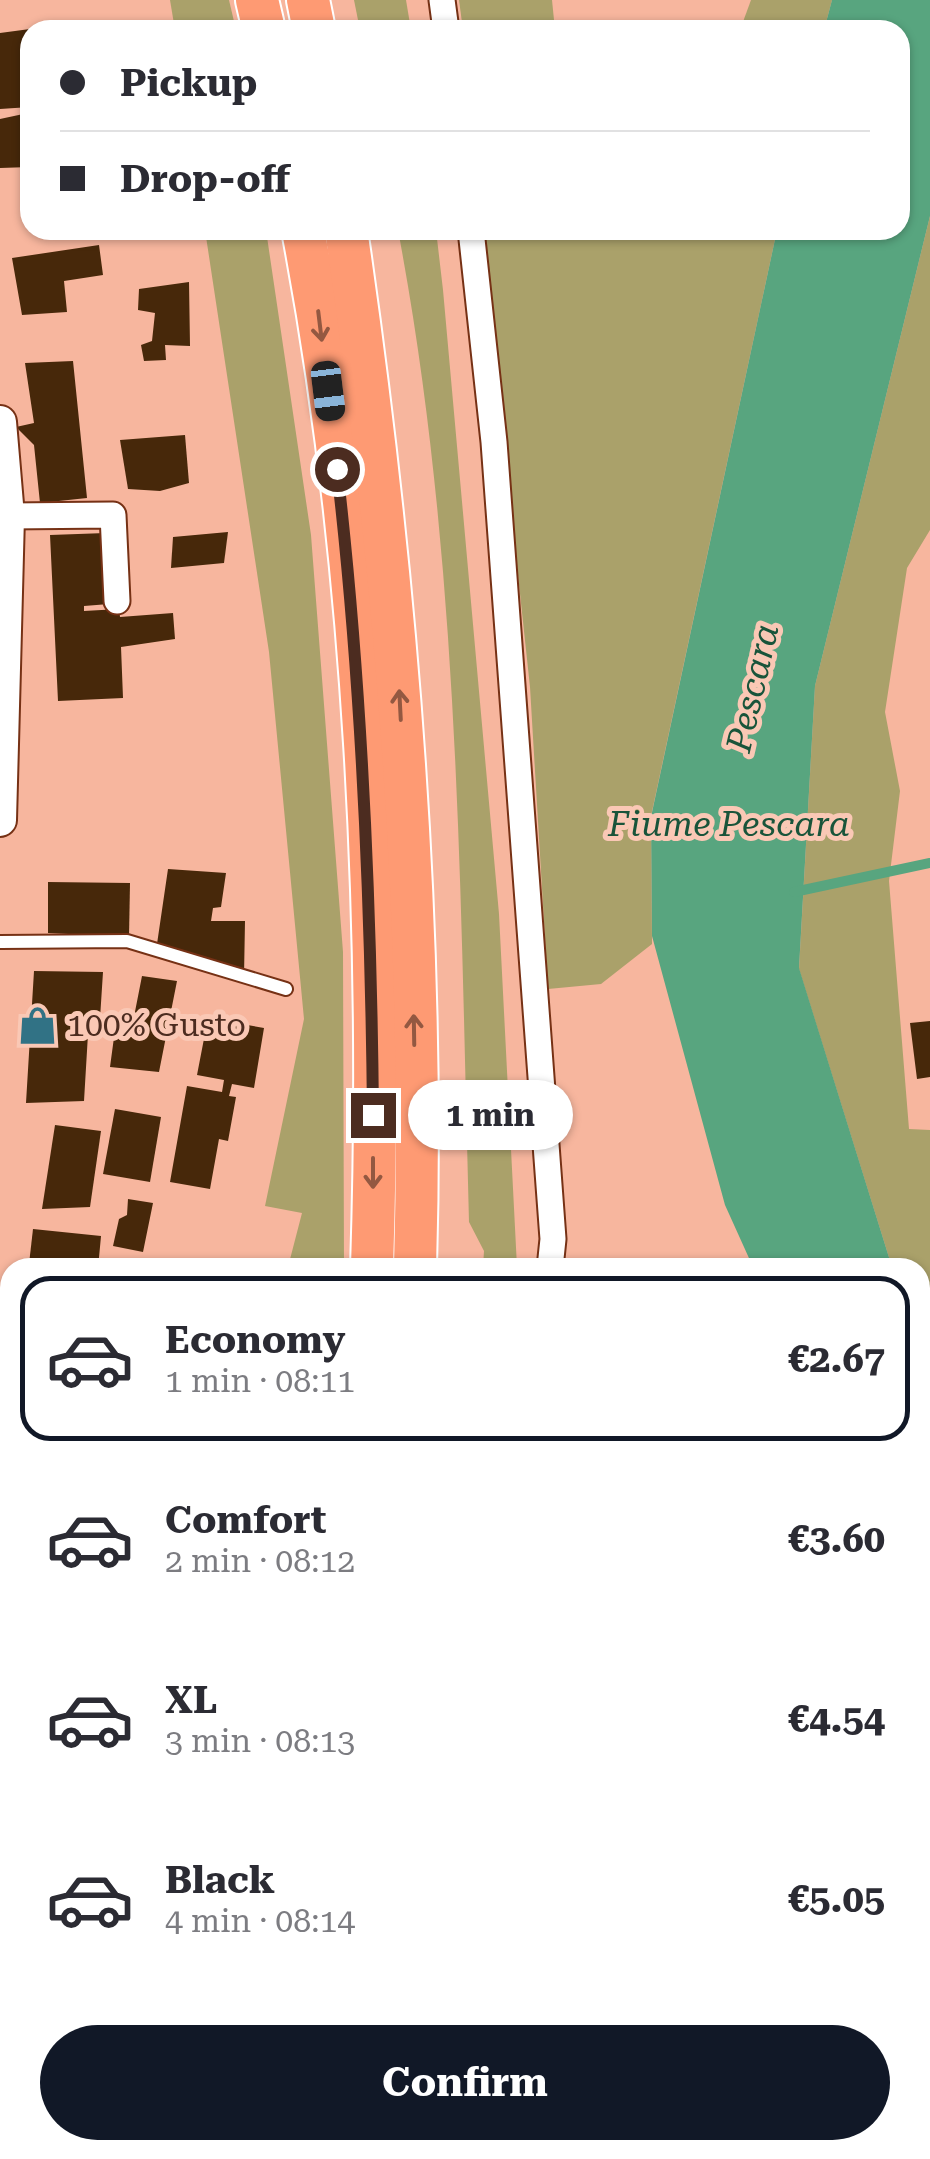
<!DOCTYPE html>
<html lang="en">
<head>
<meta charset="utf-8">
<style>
  :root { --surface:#fff; --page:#f7f7f7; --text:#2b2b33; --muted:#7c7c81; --line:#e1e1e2; --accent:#111827 }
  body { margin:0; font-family:"Roboto Serif",serif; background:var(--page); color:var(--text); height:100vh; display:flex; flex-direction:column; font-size:38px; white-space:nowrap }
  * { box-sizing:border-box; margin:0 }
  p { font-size:32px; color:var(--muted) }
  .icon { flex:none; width:55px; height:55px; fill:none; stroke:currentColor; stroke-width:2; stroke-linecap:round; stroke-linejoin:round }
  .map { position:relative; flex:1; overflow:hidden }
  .sheet { position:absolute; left:0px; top:1258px; width:930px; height:902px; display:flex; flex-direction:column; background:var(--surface); border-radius:30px 30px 0 0; box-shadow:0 2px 8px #0004 }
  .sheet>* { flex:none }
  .top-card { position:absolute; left:20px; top:20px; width:890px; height:220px; border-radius:30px; box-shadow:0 2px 8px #0004; display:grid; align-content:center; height:220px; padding:0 40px; background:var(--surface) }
  .end { position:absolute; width:45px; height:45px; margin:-22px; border:12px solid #4c2c20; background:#fff; box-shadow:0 0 0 5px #fff }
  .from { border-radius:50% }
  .bubble { position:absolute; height:70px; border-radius:35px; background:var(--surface); box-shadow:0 2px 8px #0004; font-size:32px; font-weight:700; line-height:70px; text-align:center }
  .car { position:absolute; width:30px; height:60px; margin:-30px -15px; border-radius:12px; box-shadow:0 0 8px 2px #0007; background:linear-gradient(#222 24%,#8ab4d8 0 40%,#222 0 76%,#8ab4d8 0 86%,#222 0) }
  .top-card b { display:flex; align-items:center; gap:35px; height:95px; font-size:38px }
  .top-card b+b { border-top:2px solid var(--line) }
  .top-card i { width:25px; height:25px; background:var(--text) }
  ul { padding:18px 0 0; list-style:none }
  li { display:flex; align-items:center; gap:30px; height:165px; margin:0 20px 15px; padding:0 20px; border:5px solid transparent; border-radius:30px }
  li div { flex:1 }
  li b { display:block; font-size:38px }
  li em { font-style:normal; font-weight:700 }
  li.on { border-color:var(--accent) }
  li>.icon { width:90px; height:90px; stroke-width:1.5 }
  .button { display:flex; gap:20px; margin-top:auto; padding:20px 40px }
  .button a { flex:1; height:115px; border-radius:60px; background:var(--accent); color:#fff; font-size:40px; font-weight:700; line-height:115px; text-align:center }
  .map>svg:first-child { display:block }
</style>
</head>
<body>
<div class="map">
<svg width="930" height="2159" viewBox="0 0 930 2159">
  <rect width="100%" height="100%" fill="#f7b69e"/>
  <!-- green -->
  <g fill="#aaa16a">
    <path d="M170 0H229L236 30H175Z"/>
    <path d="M354 0H406L411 30H360Z"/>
    <path d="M459 0H552L555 30H463Z"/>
    <path d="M751 0H832L824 30H740Z"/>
    <path d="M930 216V530L907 568 885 712 900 791 889 881 909 1129 930 1130V1813L920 1756V1268L892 1267 799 969 815 686Z"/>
    <path d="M205 230H266L311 535 343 952 344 1267H288L302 1213 265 1206 304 1019 269 652Z"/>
    <path d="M398 230H436L443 290 499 914 517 1267H483L484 1251 469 1222C460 890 460 558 398 230Z"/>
    <path d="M481 230H777L651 816 652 944 601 984 548 989 530 687Z"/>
    <path d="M10 2057V2123L0 2116V2064Z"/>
    <path d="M95 2150H149L165 2159H114Z"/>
    <path d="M552 2150H706L707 2159H553Z"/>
    <path d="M799 2150H858L861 2159H800Z"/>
  </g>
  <!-- water -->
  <g fill="#58a57f">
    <path d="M832 0H930V216L815 686 799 968 892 1267H753L725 1205 652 936 651 817 777 230H900V30H824Z"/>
    <path d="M920 1756 930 1813V2159H861L858 2150H920Z"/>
  </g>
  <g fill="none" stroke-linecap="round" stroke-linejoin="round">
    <!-- stream -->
    <path stroke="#58a57f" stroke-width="10" d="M794 892 930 863"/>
  </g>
  <!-- building -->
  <g fill="#47280a">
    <path d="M30 29V107L0 109V33Z"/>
    <path d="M28 113 30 167 0 168V119Z"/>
    <path d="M99 245 103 275 64 281 67 312 22 315 12 258Z"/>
    <path d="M189 282 190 346 165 345 166 360 144 361 141 345 152 341 155 313 138 310 139 289Z"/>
    <path d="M73 361 87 498 40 503 34 445 16 427 34 423 25 363Z"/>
    <path d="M185 435 189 483 160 491 128 489 120 440Z"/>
    <path d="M228 532 224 563 171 568 173 537Z"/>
    <path d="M106 533 109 604 84 606V611L119 609 120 617 173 613 175 639 121 647 123 698 58 701 50 535Z"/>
    <path d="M168 869 226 873 221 907 213 908 211 921H245L244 976 157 944Z"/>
    <path d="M48 882 130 883 129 937 48 933Z"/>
    <path d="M34 971 103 972 99 1034H88L84 1101 26 1103Z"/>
    <path d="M142 976 177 981 159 1072 110 1067 115 1030 131 1032Z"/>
    <path d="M208 1018 264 1028 254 1088 232 1084 229 1096 236 1097 228 1141 219 1139 210 1189 170 1182 187 1086 222 1092 224 1080 197 1075Z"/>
    <path d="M930 1021V1077L917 1079 910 1023Z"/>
    <path d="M115 1109 161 1117 150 1182 103 1174Z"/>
    <path d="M55 1125 101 1131 90 1207 42 1209Z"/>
    <path d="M128 1199 153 1203 143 1252 113 1246 119 1219 127 1215Z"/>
    <path d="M33 1229 101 1236 98 1268 29 1264Z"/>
    <path d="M111 1260 136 1266V1268H108Z"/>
    <path d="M446 2150H458L457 2159 445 2158Z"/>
  </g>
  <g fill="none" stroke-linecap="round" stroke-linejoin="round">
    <defs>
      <g id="service">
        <path d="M0 942 127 941 286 989"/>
        <path d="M0 1346 10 1348"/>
      </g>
      <g id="minor">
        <path d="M442 0 446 30"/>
        <path d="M471 230 494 442 553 1239 550 1268"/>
        <path d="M8 516 113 515 117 601"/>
        <path d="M536 2150 537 2159"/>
      </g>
      <path id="tertiary" d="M0 422 8 516 0 820"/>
      <g id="secondary">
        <path d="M0 1989 10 1999"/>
        <path d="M178 2150 196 2159"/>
        <path d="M0 2153 24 2156 48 2150"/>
      </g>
      <g id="trunk">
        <path d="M257 0 264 30"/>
        <path d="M308 0 314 30"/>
        <path d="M303 230C366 560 383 932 372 1268"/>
        <path d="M346 230C396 573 425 920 415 1268"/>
        <path d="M728 2150 730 2159"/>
        <path d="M290 2159 291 2150"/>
        <path d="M333 2159 335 2150"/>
        <path d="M399 2159 401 2150"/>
      </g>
    </defs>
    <!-- service casing -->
    <use href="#service" stroke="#763115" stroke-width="16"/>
    <!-- minor casing -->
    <use href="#minor" stroke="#763115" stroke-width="29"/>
    <!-- tertiary casing -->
    <use href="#tertiary" stroke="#763115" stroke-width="36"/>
    <!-- secondary casing -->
    <use href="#secondary" stroke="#763115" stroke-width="39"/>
    <!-- trunk casing -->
    <use href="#trunk" stroke="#fff" stroke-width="46"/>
    <!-- path -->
    <path stroke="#bf8975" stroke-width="6" stroke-dasharray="2.5 8" stroke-linecap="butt" d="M135 2150 149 2158"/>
    <!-- service -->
    <use href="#service" stroke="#fff" stroke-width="12"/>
    <!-- minor -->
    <use href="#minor" stroke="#fff" stroke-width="25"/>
    <!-- tertiary -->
    <use href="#tertiary" stroke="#fff" stroke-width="32"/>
    <!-- secondary -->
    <use href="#secondary" stroke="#fff" stroke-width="35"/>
    <!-- trunk -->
    <use href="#trunk" stroke="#fe9a73" stroke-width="42"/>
  </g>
  <!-- one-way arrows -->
  <defs><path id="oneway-shaft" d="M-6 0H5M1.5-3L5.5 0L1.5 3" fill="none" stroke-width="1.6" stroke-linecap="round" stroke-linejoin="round" transform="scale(2.5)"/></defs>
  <g stroke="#935841">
    <use href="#oneway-shaft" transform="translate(320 326) rotate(83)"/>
    <use href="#oneway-shaft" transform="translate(400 705) rotate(-93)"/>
    <use href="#oneway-shaft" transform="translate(414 1030) rotate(-91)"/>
    <use href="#oneway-shaft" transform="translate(373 1173) rotate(90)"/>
  </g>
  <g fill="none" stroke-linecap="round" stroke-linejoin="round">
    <!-- route -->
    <path stroke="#4c2c20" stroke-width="12" d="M337 469C362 684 371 899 373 1115"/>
  </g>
  <!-- icons -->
  <defs>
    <symbol id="shop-bare" viewBox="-9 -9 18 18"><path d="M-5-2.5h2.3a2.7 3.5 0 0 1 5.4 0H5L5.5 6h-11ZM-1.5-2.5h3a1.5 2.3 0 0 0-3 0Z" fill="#317285" stroke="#fac8b5" stroke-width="2.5" paint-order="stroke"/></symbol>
  </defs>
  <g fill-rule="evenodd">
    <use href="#shop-bare" x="10" y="998" width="55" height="55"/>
  </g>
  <g text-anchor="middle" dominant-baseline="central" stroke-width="10" stroke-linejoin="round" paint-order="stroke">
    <!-- poi labels -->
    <g font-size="32" fill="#4c2c20" stroke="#fac8b5" text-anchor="start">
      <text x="67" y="1025">100% Gusto</text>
    </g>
    <!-- water labels -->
    <g font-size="35" font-style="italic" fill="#19543a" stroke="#fac8b5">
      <text transform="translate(753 688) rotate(-77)">Pescara</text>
      <text x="729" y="824">Fiume Pescara</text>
    </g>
  </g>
</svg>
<i class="end from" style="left:337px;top:469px"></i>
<i class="end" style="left:373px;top:1115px"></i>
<div class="bubble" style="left:408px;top:1080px;width:165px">1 min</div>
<i class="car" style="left:328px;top:391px;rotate:173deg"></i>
<div class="top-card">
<b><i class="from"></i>Pickup</b>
<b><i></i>Drop-off</b>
</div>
<section class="sheet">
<ul>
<li class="on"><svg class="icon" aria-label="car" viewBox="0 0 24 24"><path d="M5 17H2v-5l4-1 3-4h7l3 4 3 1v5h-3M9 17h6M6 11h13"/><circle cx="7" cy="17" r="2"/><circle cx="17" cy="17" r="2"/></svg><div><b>Economy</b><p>1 min · 08:11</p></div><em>€2.67</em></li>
<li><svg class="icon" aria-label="car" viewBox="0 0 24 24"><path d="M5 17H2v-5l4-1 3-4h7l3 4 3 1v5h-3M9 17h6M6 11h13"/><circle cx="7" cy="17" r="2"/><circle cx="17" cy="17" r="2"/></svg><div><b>Comfort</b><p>2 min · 08:12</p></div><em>€3.60</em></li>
<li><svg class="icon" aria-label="car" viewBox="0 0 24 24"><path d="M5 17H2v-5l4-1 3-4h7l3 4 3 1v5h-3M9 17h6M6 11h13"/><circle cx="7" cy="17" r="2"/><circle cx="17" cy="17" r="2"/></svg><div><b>XL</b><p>3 min · 08:13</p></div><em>€4.54</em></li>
<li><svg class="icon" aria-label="car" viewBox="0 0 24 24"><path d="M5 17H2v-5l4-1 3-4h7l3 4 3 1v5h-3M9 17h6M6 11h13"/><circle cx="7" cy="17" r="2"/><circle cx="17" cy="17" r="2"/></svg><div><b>Black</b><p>4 min · 08:14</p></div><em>€5.05</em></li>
</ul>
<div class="button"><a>Confirm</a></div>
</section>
</div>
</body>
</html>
